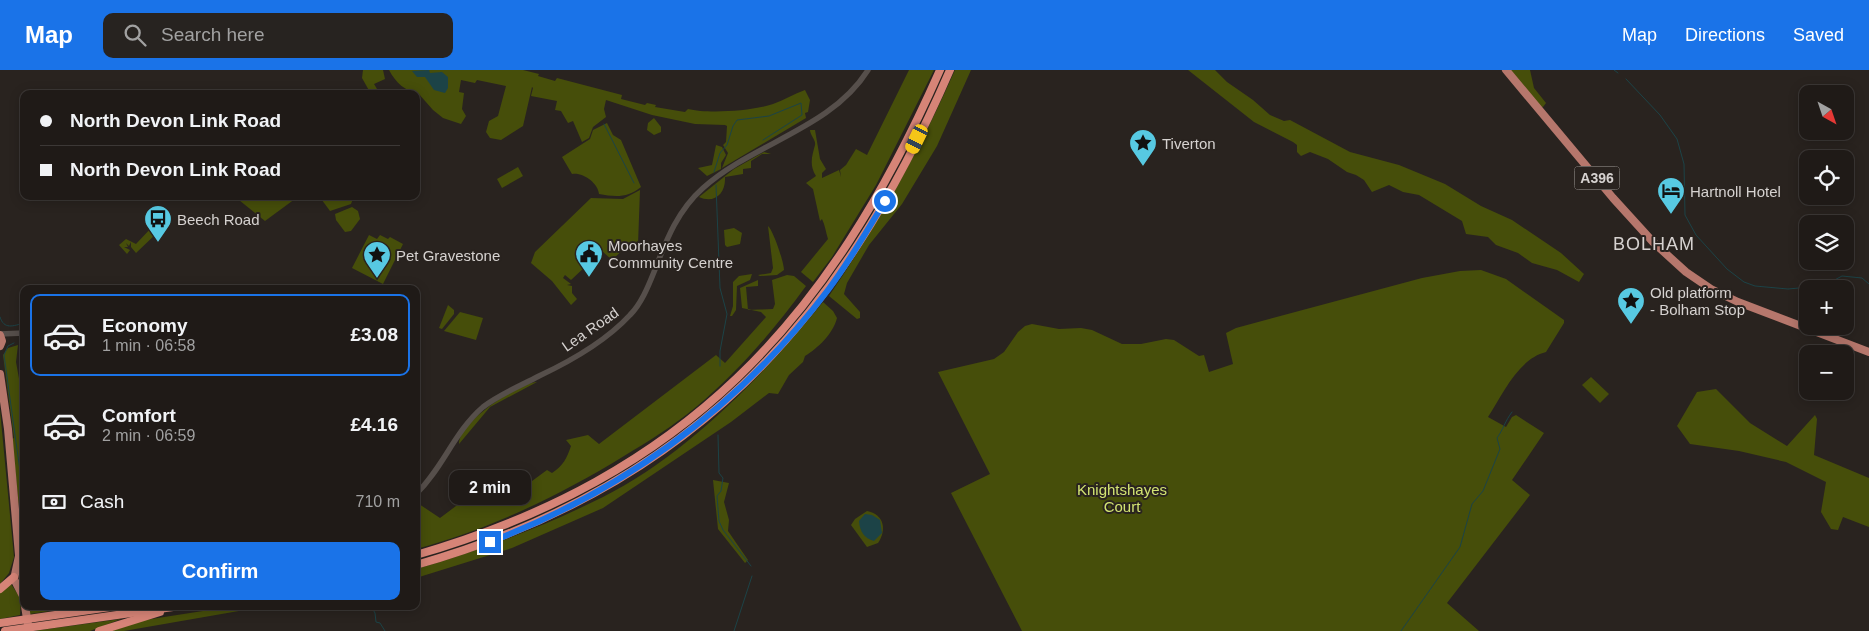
<!DOCTYPE html>
<html lang="en">
<head>
<meta charset="utf-8">
<style>
  :root { --surface:#1f1a17; --page:#272320; --text:#f1f3f6; --muted:#a1a1a1; --line:#3c3836; --accent:#1a73e8 }
  body { margin:0; font-family:Helvetica,sans-serif; background:var(--page); color:var(--text); height:100vh; display:flex; flex-direction:column; font-size:19px; white-space:nowrap }
  * { box-sizing:border-box; margin:0 }
  p { font-size:16px; color:var(--muted) }
  .icon { flex:none; width:28px; height:28px; fill:none; stroke:currentColor; stroke-width:2; stroke-linecap:round; stroke-linejoin:round }
  .map { position:relative; flex:1; overflow:hidden }
  .sheet { position:absolute; left:20px; top:215px; width:400px; height:325px; display:flex; flex-direction:column; background:var(--surface); border-radius:10px; box-shadow:0 2px 12px #0003,0 0 0 1px var(--line) }
  .sheet>* { flex:none }
  .guide { position:absolute; left:20px; top:20px; width:400px; height:110px; border-radius:10px; box-shadow:0 2px 12px #0003,0 0 0 1px var(--line); display:grid; align-content:center; height:110px; padding:0 20px; background:var(--surface) }
  .needle { width:32px; rotate:140deg }
  .controls { position:absolute; left:1799px; top:15px; display:grid; gap:10px }
  .controls a { display:grid; place-items:center; width:55px; height:55px; border-radius:10px; background:var(--surface); box-shadow:0 2px 12px #0003,0 0 0 1px var(--line); font-size:25px }
  .end { position:absolute; width:22px; height:22px; margin:-11px; border:6px solid #1a73e8; background:#fff; box-shadow:0 0 0 2px #fff }
  .from { border-radius:50% }
  .bubble { position:absolute; height:35px; border-radius:10px; background:var(--surface); box-shadow:0 2px 12px #0003,0 0 0 1px var(--line); font-size:16px; font-weight:700; line-height:35px; text-align:center }
  .car { position:absolute; width:15px; height:30px; margin:-15px -8px; border-radius:6px; box-shadow:0 0 4px 1px #0007; background:linear-gradient(#f5c518 24%,#345 0 40%,#f5c518 0 76%,#345 0 86%,#f5c518 0) }
  .guide b { display:flex; align-items:center; gap:18px; height:48px; font-size:19px }
  .guide b+b { border-top:1px solid var(--line) }
  .guide i { width:12px; height:12px; background:var(--text) }
  ul { padding:9px 0 0; list-style:none }
  li { display:flex; align-items:center; gap:15px; height:82px; margin:0 10px 8px; padding:0 10px; border:2px solid transparent; border-radius:10px }
  li div { flex:1 }
  li b { display:block; font-size:19px }
  li em { font-style:normal; font-weight:700 }
  li.current { border-color:var(--accent) }
  li>.icon { width:45px; height:45px; stroke-width:1.5 }
  .pay { display:flex; align-items:center; gap:12px; height:55px; padding:0 20px; font-size:19px }
  .pay p { margin-inline-start:auto }
  .cta { display:flex; gap:10px; margin-top:auto; padding:10px 20px }
  .cta a { flex:1; height:58px; border-radius:10px; background:var(--accent); color:#fff; font-size:20px; font-weight:700; line-height:58px; text-align:center }
  header { display:flex; align-items:center; gap:30px; box-sizing:border-box; height:70px; padding:0 25px; background:var(--accent); color:#fff }
  header strong { font-size:24px }
  nav { display:flex; gap:28px; margin-inline-start:auto; font-size:18px }
  .search { width:350px; height:45px; background:var(--page); display:flex; align-items:center; gap:12px; box-sizing:border-box; padding:0 18px; border-radius:10px; color:var(--muted); font-size:19px }
  .map>svg:first-child { display:block }
</style>
</head>
<body>
<header>
<strong>Map</strong>
<div class="search"><svg class="icon" aria-label="search" viewBox="0 0 24 24"><circle cx="10" cy="10" r="6"/><path d="M15 15l6 6"/></svg>Search here</div>
<nav><a>Map</a><a>Directions</a><a>Saved</a></nav>
</header>
<div class="map">
<svg width="1869" height="561" viewBox="0 0 1869 561">
  <rect width="100%" height="100%" fill="#29231f"/>
  <!-- green -->
  <g fill="#464e0a">
    <path d="M363 0H383L385 9 374 14 380 24H371L362 8Z"/>
    <path d="M389 0H523L539 4 538 6 555 11 557 8 622 25 621 29 645 35 647 33 656 35 655 37 685 42 688 39C708 44 753 41 773 34 784 30 794 24 805 20L810 30 808 42 805 43 806 48 722 98 728 83 723 75 726 72 727 56 725 55 695 54 652 45 606 30 604 39 606 47 593 57 589 68 582 72 573 51 568 53 561 41 555 40 557 31 531 26 533 18 532 17 523 56 501 70 490 68 486 62 489 51 498 46 506 16 477 10 475 13 461 10 459 22 464 23 462 39 466 46 461 54 443 48 433 40 418 23C405 21 396 13 389 0Z"/>
    <path d="M909 0H934L876 115 832 187 813 212 801 202 828 169C826 163 825 155 822 149L820 151 813 119 806 113 816 106C809 95 812 86 815 75 816 70 810 65 810 60H815L820 89 826 99 822 103V108L839 100 841 107 840 100 846 95 856 79 867 85Z"/>
    <path d="M955 0H971L937 76 902 134 869 175 847 213 844 224 860 242V248L857 249 829 226C878 154 920 80 955 0Z"/>
    <path d="M1188 0H1215L1227 12 1253 30 1270 45 1284 51 1290 50 1350 82 1399 95 1445 114 1481 136 1512 150 1561 183 1584 204 1579 212 1557 200 1532 193 1518 183 1496 175 1488 167 1466 164 1462 151 1419 125 1403 122 1389 115 1372 122 1364 110 1356 105 1347 102 1328 89 1310 82 1301 86 1297 82V75L1293 72 1254 52Z"/>
    <path d="M1509 0H1530L1534 18 1546 33 1543 37 1538 36Z"/>
    <path d="M654 48 661 57V62L654 65 647 60 648 53Z"/>
    <path d="M607 53 613 65 621 70 641 117C628 128 615 127 599 124 598 113 583 102 572 104L562 87 590 69 593 60Z"/>
    <path d="M716 75 722 77 726 85 721 93V99L707 106 698 98 712 95Z"/>
    <path d="M764 82 771 84H762L751 91V98L743 99V104L725 107C726 124 714 134 699 127L734 99Z"/>
    <path d="M518 97 523 106 502 118 497 109Z"/>
    <path d="M640 120 638 175 629 174 612 190 602 181 571 210 565 205 563 208 571 214 567 215 572 216V223L577 229 571 235 552 211 531 193 535 182 591 128 623 129Z"/>
    <path d="M234 126H299L265 151Z"/>
    <path d="M319 126H354L351 134 330 141Z"/>
    <path d="M352 137 358 141 360 149 351 161 345 162 336 150 335 144Z"/>
    <path d="M153 156 158 162 136 183 131 177V172L129 176 126 173 128 177H124L130 180 127 184 119 175 126 169 136 174Z"/>
    <path d="M768 156C773 160 784 192 784 200L777 205 760 206 758 205 771 203 773 198Z"/>
    <path d="M734 158 742 163 740 174 727 177 725 175 724 160Z"/>
    <path d="M369 165 377 169 380 165 388 169 390 167 403 174 383 214 352 198Z"/>
    <path d="M1481 200 1506 209 1564 250V253L1546 282C1518 289 1503 324 1488 347L1506 357 1512 347 1516 345 1544 363 1512 410 1530 425 1447 533 1479 561H1022L951 423 990 404 938 302 994 289 1004 282 1018 262 1025 256 1032 254 1059 259 1081 258 1092 260 1122 274H1141L1166 269 1174 270 1199 286 1204 285 1209 302 1233 294 1226 263 1236 258 1422 208 1460 201Z"/>
    <path d="M752 204 750 210 737 216 736 240 732 246H730L733 236V212L739 206Z"/>
    <path d="M787 205 794 206 806 216C774 260 738 302 696 337 673 356 649 371 624 386 559 426 490 459 416 479V432L440 448 464 430C476 438 489 427 497 418L503 422 516 411 521 415 532 411 547 400 552 403C563 396 567 388 571 376L566 370 588 365 599 374 716 285 725 293 766 247 761 242 742 238 740 218 758 210V216L746 217 748 240 773 239 775 234 772 210Z"/>
    <path d="M823 232 833 241 837 248C833 264 818 278 805 286L803 292 789 305 778 324 769 323 731 352 603 438 512 478 416 508V499C481 480 543 457 603 427 687 385 765 304 823 232Z"/>
    <path d="M448 235 454 240V244L442 259 439 258Z"/>
    <path d="M460 242 483 248 476 270 444 261Z"/>
    <path d="M18 275 16 292 24 336V486L12 369 14 368 3 285 8 278Z"/>
    <path d="M1591 307 1609 324 1600 333 1582 315Z"/>
    <path d="M537 312 490 337 459 374C458 353 518 313 537 312Z"/>
    <path d="M1716 319 1750 353 1787 376 1815 345 1817 349 1814 385 1869 408V457L1843 447 1838 460 1831 459 1821 442 1826 412 1786 392 1739 381 1690 374 1677 356 1697 322Z"/>
    <path d="M0 340 14 487 9 503 0 514Z"/>
    <path d="M713 410 729 413 724 432 729 450 728 461 748 490 745 493 718 459Z"/>
    <path d="M867 441C884 444 887 460 878 473L867 477 851 455 855 449Z"/>
    <path d="M11 514 21 529 20 545 0 549V521Z"/>
    <path d="M30 536H82L30 544Z"/>
    <path d="M235 536H268L124 561H111L145 550Z"/>
    <path d="M121 549 90 561H33Z"/>
  </g>
  <!-- water -->
  <g fill="#1c4347">
    <path d="M429 0 430 3 442 2 448 7V18L445 23 434 20 425 7H417L412 1Z"/>
    <path d="M865 444 872 445 880 450 882 463 874 471C864 468 860 462 859 451Z"/>
  </g>
  <g fill="none" stroke-linecap="round" stroke-linejoin="round">
    <!-- stream -->
    <g stroke="#1c4347" stroke-width="1">
      <path d="M1614 0 1618 3"/>
      <path d="M1626 9 1660 45 1677 69 1684 94 1685 145 1696 165 1727 199 1744 212 1755 216 1788 219 1799 218 1815 211 1829 213 1842 206 1862 208 1869 214"/>
      <path d="M604 54 634 113"/>
      <path d="M714 102 720 83 727 75 733 56 737 50 769 46 801 33 802 45 763 70"/>
      <path d="M716 115 720 218 727 244 720 281V296"/>
      <path d="M0 247C4 260 13 256 24 253"/>
      <path d="M14 273 8 276 4 285 24 430"/>
      <path d="M718 365 719 403 723 408 721 421 717 426 719 451 723 460 751 496"/>
      <path d="M371 536 375 543 376 552 380 553 385 561"/>
      <path d="M734 561 752 506"/>
      <path d="M1401 561 1460 477 1472 434 1483 421 1500 379 1497 368C1503 360 1505 351 1512 342"/>
    </g>
    <!-- tertiary -->
    <g stroke="#564f4b" stroke-width="5.5">
      <path d="M0 264 24 263"/>
      <path d="M416 424C443 398 454 362 483 337 500 324 520 316 539 306 571 291 606 271 630 245 641 234 648 217 654 202 666 171 677 141 703 118 753 73 831 59 868 0"/>
    </g>
    <!-- primary -->
    <g stroke="#b6776c" stroke-width="8">
      <path d="M1506 0 1613 128 1653 172 1686 202 1711 219 1738 232 1869 282"/>
      <path d="M0 265 2 271 0 276"/>
      <path d="M0 304 8 359 19 485 24 496"/>
      <path d="M19 486 14 509 24 528"/>
      <path d="M25 536 29 561"/>
    </g>
    <!-- trunk -->
    <g stroke="#d68477" stroke-width="8">
      <path d="M416 485C685 407 829 252 940 0"/>
      <path d="M416 495C688 418 840 254 950 0"/>
      <path d="M0 519 14 507"/>
      <path d="M0 553 117 536"/>
      <path d="M5 561 180 536"/>
      <path d="M99 561 160 542"/>
    </g>
  </g>
  <g fill="none" stroke-linecap="round" stroke-linejoin="round">
    <!-- route -->
    <path stroke="#1a73e8" stroke-width="6" d="M490 472C625 420 740 336 828 220 849 192 867 161 885 131"/>
  </g>
  <!-- icons -->
  <defs>
    <symbol id="sight-pin" viewBox="-11 -11 22 30"><path d="M0 17L-7.5 6A9.5 9.5 0 1 1 7.5 6Z" fill="#57c9e2" stroke="#29231f"/><path d="M0-6L1.8-2.2L6-1.7L2.9 1.2L3.7 5.4L0 3.3L-3.7 5.4L-2.9 1.2L-6-1.7L-1.8-2.2Z" fill="#111"/></symbol>
    <symbol id="hotel-pin" viewBox="-11 -11 22 30"><path d="M0 17L-7.5 6A9.5 9.5 0 1 1 7.5 6Z" fill="#57c9e2" stroke="#29231f"/><path d="M-6-4.5h1.5V1H6V5H4.5V3h-9V5H-6ZM-4 0a1.8 1.8 0 1 1 3.6 0ZM.5 0V-2.5h3Q6-2.5 6 0Z" fill="#111"/></symbol>
    <symbol id="bus-pin" viewBox="-11 -11 22 30"><path d="M0 17L-7.5 6A9.5 9.5 0 1 1 7.5 6Z" fill="#57c9e2" stroke="#29231f"/><path d="M-5-6H5V4H4V6H2V4H-2V6H-4V4H-5ZM-3.5-4V0h7V-4ZM-3.5 1.2v1.5H-2V1.2ZM2 1.2v1.5H3.5V1.2Z" fill="#111"/></symbol>
    <symbol id="civic-pin" viewBox="-11 -11 22 30"><path d="M0 17L-7.5 6A9.5 9.5 0 1 1 7.5 6Z" fill="#57c9e2" stroke="#29231f"/><path d="M-.6-6.5H3V-4.5H.6V-3L4-1V1h2V6H-6V1h2V-1L-.6-3ZM-1.2 2.5V6h2.4V2.5Z" fill="#111"/></symbol>
  </defs>
  <g fill-rule="evenodd">
    <use href="#sight-pin" x="1127" y="57" width="32" height="43"/>
    <use href="#hotel-pin" x="1655" y="105" width="32" height="43"/>
    <use href="#bus-pin" x="142" y="133" width="32" height="43"/>
    <use href="#civic-pin" x="573" y="168" width="32" height="43"/>
    <use href="#sight-pin" x="361" y="169" width="32" height="43"/>
    <use href="#sight-pin" x="1615" y="215" width="32" height="43"/>
  </g>
  <g text-anchor="middle" dominant-baseline="central" stroke-width="4" stroke-linejoin="round" paint-order="stroke">
    <!-- shield labels -->
    <rect fill="#29231f" stroke="#a29e9b" stroke-width="1" x="1574.5" y="96.5" width="45" height="23" rx="4"/>
    <g font-size="14" font-weight="bold" fill="#d6d2d0">
      <text x="1597" y="108">A396</text>
    </g>
    <!-- poi labels -->
    <g font-size="15" fill="#d6d2d0" stroke="#29231f" text-anchor="start">
      <text x="1162" y="73">Tiverton</text>
      <text x="1690" y="121">Hartnoll Hotel</text>
      <text x="177" y="149">Beech Road</text>
      <text x="608" y="175">Moorhayes<tspan x="608" dy="17">Community Centre</tspan></text>
      <text x="396" y="185">Pet Gravestone</text>
      <text x="1650" y="222">Old platform<tspan x="1650" dy="17">- Bolham Stop</tspan></text>
    </g>
    <!-- street labels -->
    <g font-size="15" fill="#d6d2d0" stroke="#29231f">
      <text transform="translate(590 259) rotate(-35)">Lea Road</text>
    </g>
    <!-- park labels -->
    <g font-size="15" fill="#d2e372" stroke="#29231f">
      <text x="1122" y="419">Knightshayes<tspan x="1122" dy="17">Court</tspan></text>
    </g>
    <!-- quarter labels -->
    <g font-size="18" letter-spacing="1" fill="#d6d2d0" stroke="#29231f">
      <text x="1654" y="174">BOLHAM</text>
    </g>
  </g>
</svg>
<div class="controls">
<a><svg class="needle" viewBox="-14 -14 28 28"><path d="M0-13l5 13h-10z" fill="#e53935"/><path d="M0 13l5-13h-10z" fill="#a1a1a1"/></svg></a>
<a><svg class="icon" aria-label="locate" viewBox="0 0 24 24"><circle cx="12" cy="12" r="6"/><path d="M12 2v4M12 18v4M2 12h4M18 12h4"/></svg></a>
<a><svg class="icon" aria-label="layers" viewBox="0 0 24 24"><path d="M12 4l9 5-9 5-9-5zM3 14l9 5 9-5"/></svg></a>
<a>+</a>
<a>−</a>
</div>
<i class="end from" style="left:885px;top:131px"></i>
<i class="end" style="left:490px;top:472px"></i>
<div class="bubble" style="left:449px;top:400px;width:82px">2 min</div>
<i class="car" style="left:917px;top:69px;rotate:206deg"></i>
<div class="guide">
<b><i class="from"></i>North Devon Link Road</b>
<b><i></i>North Devon Link Road</b>
</div>
<section class="sheet">
<ul>
<li class="current"><svg class="icon" aria-label="car" viewBox="0 0 24 24"><path d="M5 17H2v-5l4-1 3-4h7l3 4 3 1v5h-3M9 17h6M6 11h13"/><circle cx="7" cy="17" r="2"/><circle cx="17" cy="17" r="2"/></svg><div><b>Economy</b><p>1 min · 06:58</p></div><em>£3.08</em></li>
<li><svg class="icon" aria-label="car" viewBox="0 0 24 24"><path d="M5 17H2v-5l4-1 3-4h7l3 4 3 1v5h-3M9 17h6M6 11h13"/><circle cx="7" cy="17" r="2"/><circle cx="17" cy="17" r="2"/></svg><div><b>Comfort</b><p>2 min · 06:59</p></div><em>£4.16</em></li>
</ul>
<div class="pay"><svg class="icon" aria-label="cash" viewBox="0 0 24 24"><path d="M3 7h18v10H3z"/><circle cx="12" cy="12" r="2"/></svg>Cash<p>710 m</p></div>
<div class="cta"><a>Confirm</a></div>
</section>
</div>
</body>
</html>
